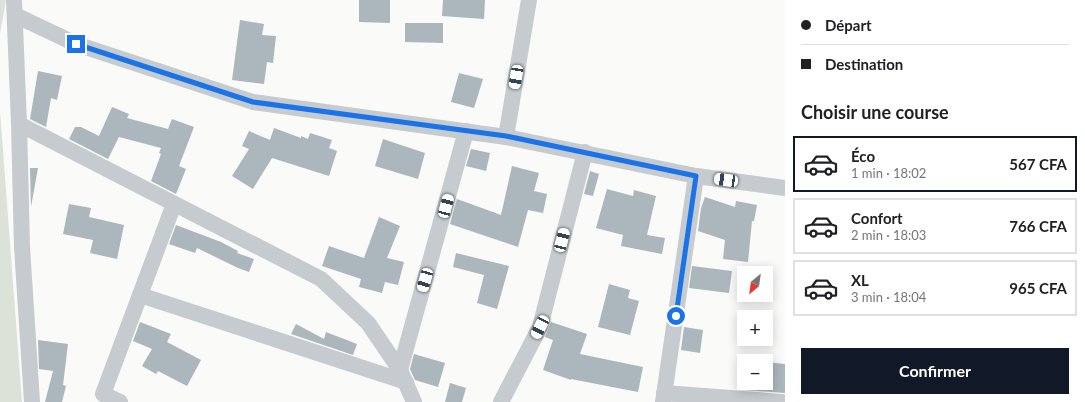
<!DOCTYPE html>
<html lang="fr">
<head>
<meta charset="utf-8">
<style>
  :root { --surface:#fff; --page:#f6f6f6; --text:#202124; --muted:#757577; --line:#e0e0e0; --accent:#111827 }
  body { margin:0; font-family:Lato,sans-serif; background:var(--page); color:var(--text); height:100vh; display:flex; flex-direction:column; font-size:15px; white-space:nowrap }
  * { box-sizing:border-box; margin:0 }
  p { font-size:13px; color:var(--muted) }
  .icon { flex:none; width:22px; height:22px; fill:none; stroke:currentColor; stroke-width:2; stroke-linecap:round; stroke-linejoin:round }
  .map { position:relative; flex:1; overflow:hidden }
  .panel { display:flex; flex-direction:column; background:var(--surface); width:300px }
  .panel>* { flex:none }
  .guide { display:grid; align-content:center; height:88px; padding:0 16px; background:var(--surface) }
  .needle { width:26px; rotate:209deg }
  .controls { position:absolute; left:737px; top:266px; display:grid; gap:8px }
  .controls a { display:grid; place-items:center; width:36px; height:36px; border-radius:0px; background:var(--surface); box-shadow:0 2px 10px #0003; font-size:20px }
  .end { position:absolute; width:18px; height:18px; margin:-9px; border:5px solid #1a73e8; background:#fff; box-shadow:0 0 0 2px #fff }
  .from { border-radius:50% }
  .car { position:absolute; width:12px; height:24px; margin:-12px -6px; border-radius:5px; box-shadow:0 0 3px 1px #0007; background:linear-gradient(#fff 24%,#345 0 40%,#fff 0 76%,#345 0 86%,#fff 0) }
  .guide b { display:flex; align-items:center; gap:14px; height:38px; font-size:15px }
  .guide b+b { border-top:1px solid var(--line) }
  .guide i { width:10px; height:10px; background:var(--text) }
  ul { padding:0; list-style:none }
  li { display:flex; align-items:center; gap:12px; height:56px; margin:0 8px 6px; padding:0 8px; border:2px solid var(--line); border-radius:0px }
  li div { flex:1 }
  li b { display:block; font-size:15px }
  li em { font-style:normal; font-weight:700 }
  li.active { border-color:var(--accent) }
  li>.icon { width:36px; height:36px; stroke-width:1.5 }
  h2 { padding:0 16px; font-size:18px; line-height:48px }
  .cta { display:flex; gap:8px; margin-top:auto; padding:8px 16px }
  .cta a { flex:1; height:46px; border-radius:0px; background:var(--accent); color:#fff; font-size:16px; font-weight:700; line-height:46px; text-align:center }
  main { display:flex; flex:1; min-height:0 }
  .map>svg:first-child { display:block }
</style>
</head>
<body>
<main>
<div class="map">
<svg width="785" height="402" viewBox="0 0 785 402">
  <rect width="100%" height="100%" fill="#fafaf8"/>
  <!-- green -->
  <g fill="#dde2d8">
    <path d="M0 0H6L0 34Z"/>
    <path d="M0 111 22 402H0Z"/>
  </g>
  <!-- building -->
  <g fill="#abb7bc">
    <path d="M359 0H390V23L359 22Z"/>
    <path d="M443 0H485L484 19 442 16Z"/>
    <path d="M240 20 264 24 262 35 276 36 273 63 267 62 264 84 232 80Z"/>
    <path d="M405 23H443V43L405 42Z"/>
    <path d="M38 71 62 76 57 100 51 98 46 127 30 119Z"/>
    <path d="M459 73 483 79 474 108 451 102Z"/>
    <path d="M112 107 129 114 127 118 168 129 172 119 194 127 179 166 186 169 176 194 151 181 161 154 159 153 161 148 119 137 108 159 69 139 75 127H81L99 136Z"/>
    <path d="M274 128 301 138V136L308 139 310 133 332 140 329 148 337 151 329 176 272 158 253 189 232 176 249 149 242 146 249 131 270 140Z"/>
    <path d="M383 139 425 153 418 179 375 166Z"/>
    <path d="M471 149 490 153 486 171 466 166Z"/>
    <path d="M512 166 539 173 534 191 547 194 543 213 528 210 518 247 450 224 457 199 501 215Z"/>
    <path d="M30 168H38L31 207Z"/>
    <path d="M590 171 599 174 593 196 584 194Z"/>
    <path d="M607 189 633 196 634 190 656 196 647 235 665 238 662 254 621 246 623 235 596 228Z"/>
    <path d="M705 197 735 207 736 201 757 205 754 221H752L748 262 723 259 725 240 698 231 701 208Z"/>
    <path d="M69 204 91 208 89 217 124 225 117 259 90 253 93 240 63 234Z"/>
    <path d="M379 217 400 226 387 258 404 262 398 285 385 282 382 293 359 287 361 279 322 266 329 246 364 258Z"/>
    <path d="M176 225 221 242 238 251 237 253 254 259 249 272 238 268 197 248 195 253 169 244Z"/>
    <path d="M456 253 509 266 497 309 477 303 484 275 453 267Z"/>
    <path d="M692 266 732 271 729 293 689 288Z"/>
    <path d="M609 284 630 290 628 298 639 301 630 335 598 327Z"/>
    <path d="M140 322 171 334 167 342 201 360 187 386 158 371 156 374 142 366 152 349 133 341Z"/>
    <path d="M551 322 587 334 580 354 643 367 638 392 571 379V380L543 370 553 340 545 337Z"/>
    <path d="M296 324 324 339 326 332 357 344 353 355 291 334Z"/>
    <path d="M684 327 703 330 700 353 681 350Z"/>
    <path d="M38 340 68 344 63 385 66 386 62 402H45L53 371 39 369Z"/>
    <path d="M414 354 445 363 438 387 415 380 410 369Z"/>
    <path d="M766 362 785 364V393L745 390 746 383H766Z"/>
    <path d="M450 383 466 388 462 402H445Z"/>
  </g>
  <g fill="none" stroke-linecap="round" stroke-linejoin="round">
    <!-- street -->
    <g stroke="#c5cbce" stroke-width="16">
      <path d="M14 0 19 124 22 247 32 402"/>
      <path d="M15 15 76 44 253 102 506 137 696 176 785 188"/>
      <path d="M19 124 321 279 368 323 400 370 414 402"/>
      <path d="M506 137 529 0"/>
      <path d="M140 295 406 382"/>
      <path d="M400 370 466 131"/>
      <path d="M664 393 782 402"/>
      <path d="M120 402 103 394 174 204"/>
      <path d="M501 402 540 327 585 152"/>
      <path d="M663 402 696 176"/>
    </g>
  </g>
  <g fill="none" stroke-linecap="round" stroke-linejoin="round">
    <!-- route -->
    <path stroke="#1a73e8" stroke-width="5" d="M76 44 253 102 506 136 696 176 676 316"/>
  </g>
</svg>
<div class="controls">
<a><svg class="needle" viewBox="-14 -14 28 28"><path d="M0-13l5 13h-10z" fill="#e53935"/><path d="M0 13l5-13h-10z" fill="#757577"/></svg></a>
<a>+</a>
<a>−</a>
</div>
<i class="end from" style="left:676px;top:316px"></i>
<i class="end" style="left:76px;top:44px"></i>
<i class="car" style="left:516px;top:77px;rotate:190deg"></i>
<i class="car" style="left:726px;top:180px;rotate:278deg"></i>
<i class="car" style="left:446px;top:206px;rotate:15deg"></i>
<i class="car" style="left:562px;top:240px;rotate:14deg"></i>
<i class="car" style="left:425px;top:280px;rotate:196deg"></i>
<i class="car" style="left:540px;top:327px;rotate:207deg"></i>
</div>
<section class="panel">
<div class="guide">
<b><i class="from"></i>Départ</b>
<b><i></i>Destination</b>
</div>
<h2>Choisir une course</h2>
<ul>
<li class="active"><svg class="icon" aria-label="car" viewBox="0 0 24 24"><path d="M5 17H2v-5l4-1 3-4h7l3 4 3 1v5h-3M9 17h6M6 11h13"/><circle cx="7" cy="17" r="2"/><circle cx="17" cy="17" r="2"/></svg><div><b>Éco</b><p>1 min · 18:02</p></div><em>567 CFA</em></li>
<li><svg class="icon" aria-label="car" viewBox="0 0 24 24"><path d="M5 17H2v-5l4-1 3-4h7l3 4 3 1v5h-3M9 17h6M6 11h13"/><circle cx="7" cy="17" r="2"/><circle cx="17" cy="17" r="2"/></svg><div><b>Confort</b><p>2 min · 18:03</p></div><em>766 CFA</em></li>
<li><svg class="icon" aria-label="car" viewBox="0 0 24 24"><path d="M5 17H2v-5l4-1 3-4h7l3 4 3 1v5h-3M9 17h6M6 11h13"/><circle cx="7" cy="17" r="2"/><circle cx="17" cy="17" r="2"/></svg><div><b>XL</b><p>3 min · 18:04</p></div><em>965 CFA</em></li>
</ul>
<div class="cta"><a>Confirmer</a></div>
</section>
</main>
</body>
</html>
